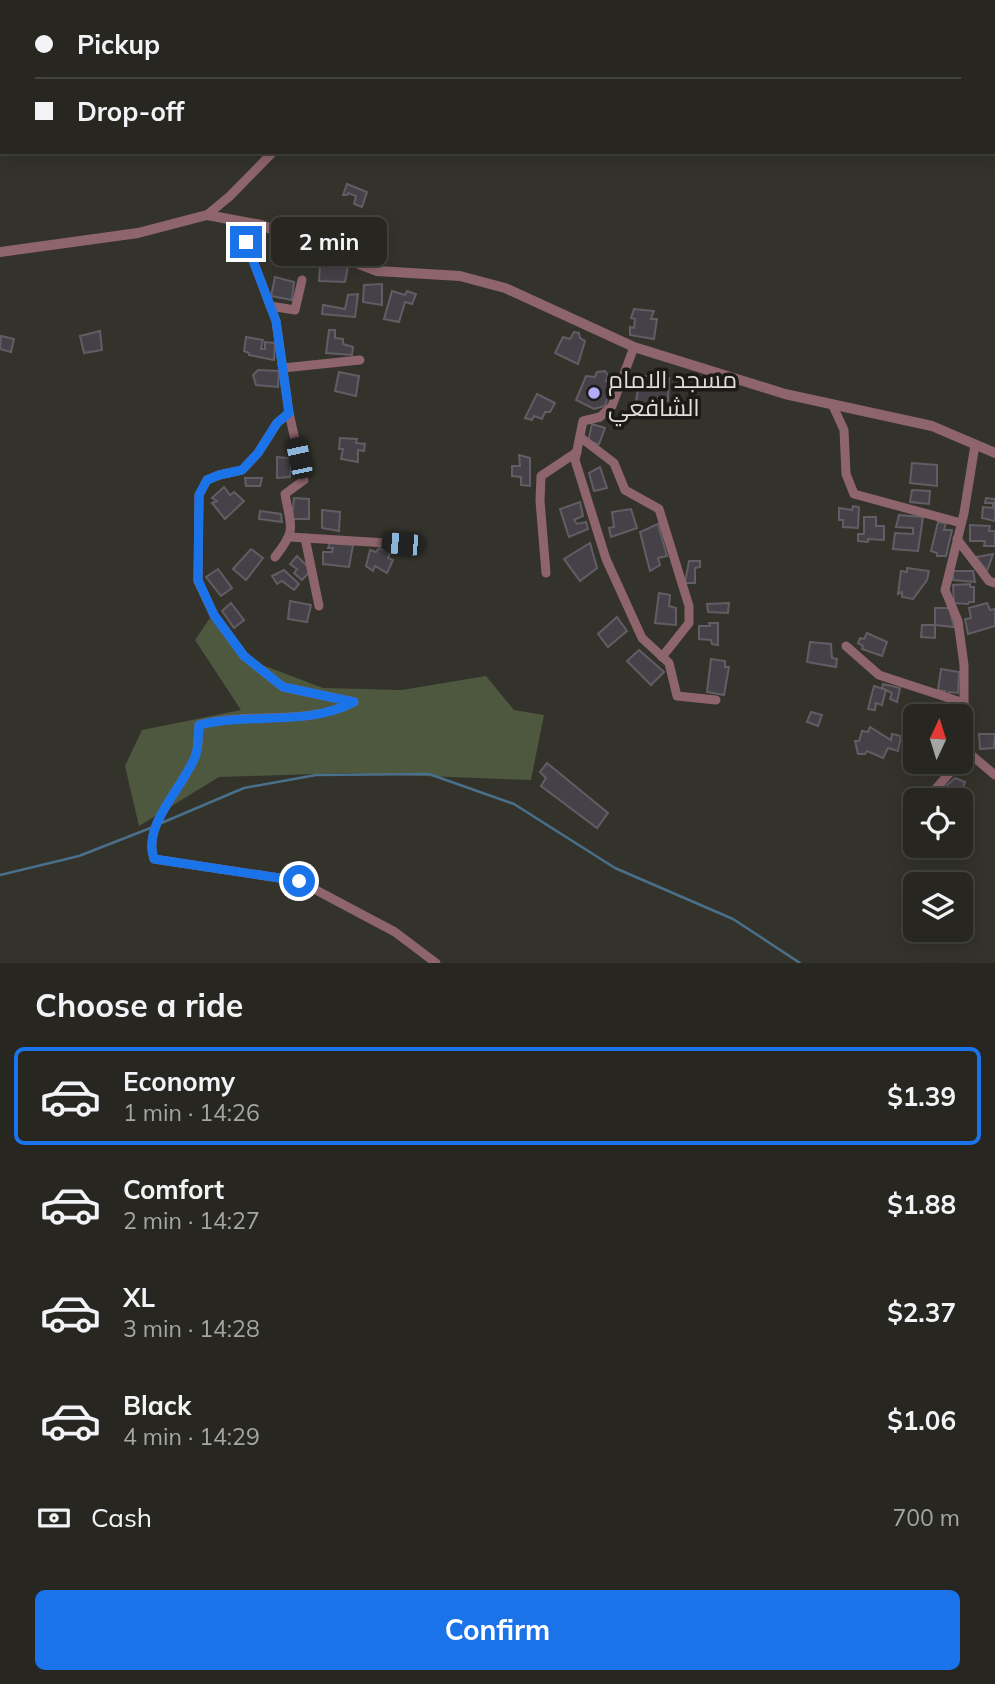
<!DOCTYPE html>
<html lang="en">
<head>
<meta charset="utf-8">
<style>
  :root { --surface:#272620; --page:#2f2e29; --text:#f1f3f6; --muted:#a4a5a5; --line:#43433e; --accent:#1a73e8 }
  body { margin:0; font-family:Mulish,Cairo,sans-serif; background:var(--page); color:var(--text); height:100vh; display:flex; flex-direction:column; font-size:26px; white-space:nowrap }
  * { box-sizing:border-box; margin:0 }
  p { font-size:23px; color:var(--muted) }
  .icon { flex:none; width:38px; height:38px; fill:none; stroke:currentColor; stroke-width:2; stroke-linecap:round; stroke-linejoin:round }
  .map { position:relative; height:963px; overflow:hidden }
  .sheet { display:flex; flex-direction:column; background:var(--surface); flex:1 }
  .sheet>* { flex:none }
  .hud { position:absolute; left:0px; top:0px; width:996px; height:154px; box-shadow:0 4px 18px #0003,0 0 0 2px var(--line); display:grid; align-content:center; height:154px; padding:0 35px; background:var(--surface) }
  .needle { width:46px; rotate:4deg }
  .tools { position:absolute; left:903px; top:704px; display:grid; gap:14px }
  .tools a { display:grid; place-items:center; width:70px; height:70px; border-radius:10px; background:var(--surface); box-shadow:0 4px 18px #0003,0 0 0 2px var(--line); font-size:35px }
  .end { position:absolute; width:32px; height:32px; margin:-16px; border:9px solid #1a73e8; background:#fff; box-shadow:0 0 0 4px #fff }
  .from { border-radius:50% }
  .bubble { position:absolute; height:49px; border-radius:10px; background:var(--surface); box-shadow:0 4px 18px #0003,0 0 0 2px var(--line); font-size:23px; font-weight:700; line-height:49px; text-align:center }
  .car { position:absolute; width:21px; height:42px; margin:-21px -10px; border-radius:9px; box-shadow:0 0 5px 2px #0007; background:linear-gradient(#222 24%,#8ab4d8 0 40%,#222 0 76%,#8ab4d8 0 86%,#222 0) }
  .hud b { display:flex; align-items:center; gap:24px; height:66px; font-size:26px }
  .hud b+b { border-top:2px solid var(--line) }
  .hud i { width:18px; height:18px; background:var(--text) }
  ul { padding:0; list-style:none }
  li { display:flex; align-items:center; gap:21px; height:98px; margin:0 14px 10px; padding:0 21px; border:4px solid transparent; border-radius:10px }
  li div { flex:1 }
  li b { display:block; font-size:26px }
  li em { font-style:normal; font-weight:700 }
  li.current { border-color:var(--accent) }
  li>.icon { width:63px; height:63px; stroke-width:1.5 }
  h2 { padding:0 35px; font-size:32px; line-height:84px }
  .pay { display:flex; align-items:center; gap:18px; height:77px; padding:0 35px; font-size:26px }
  .pay p { margin-inline-start:auto }
  .button { display:flex; gap:14px; margin-top:auto; padding:14px 35px }
  .button a { flex:1; height:80px; border-radius:10px; background:var(--accent); color:#fff; font-size:28px; font-weight:700; line-height:80px; text-align:center }
  .map>svg:first-child { display:block }
</style>
</head>
<body>
<div class="map">
<svg width="995" height="963" viewBox="0 0 995 963">
  <rect width="100%" height="100%" fill="#34332b"/>
  <!-- green -->
  <path fill="#4d583e" d="M210 618 257 663 323 688 402 690 486 676 514 710 544 715 531 780 346 773 219 777 139 826 125 766 142 730 241 710 195 640Z"/>
  <g fill="none" stroke-linecap="round" stroke-linejoin="round">
    <!-- stream -->
    <g stroke="#4a6f8b" stroke-width="2.5">
      <path d="M159 824 244 788 316 775 429 774 514 804 615 868 733 919 800 963"/>
      <path d="M0 875 79 856 153 827"/>
    </g>
  </g>
  <!-- building -->
  <g fill="#464148" stroke="#625d64" stroke-width="2">
    <path d="M347 184 367 192 362 207 354 204 356 196 348 193 347 195H343Z"/>
    <path d="M327 260 348 266 345 282 319 281 320 266H326Z"/>
    <path d="M275 277 294 282 292 300 271 296Z"/>
    <path d="M382 284V305L363 302 364 285Z"/>
    <path d="M392 291 405 295 407 291 416 294 412 304 405 302 399 322 384 319Z"/>
    <path d="M358 294 355 317 322 314 323 305 345 309 348 295Z"/>
    <path d="M634 309 654 311 651 319H657L654 339 630 335V327L634 328 635 319 631 318Z"/>
    <path d="M329 330H335V338L343 339V344L353 347 352 355 326 353Z"/>
    <path d="M100 331 102 350 84 353 80 336Z"/>
    <path d="M574 332 579 333 580 338 585 341 578 364 555 353 563 337 570 339Z"/>
    <path d="M1 336 14 339 11 352 0 349Z"/>
    <path d="M246 337 263 340 261 349H265V342L275 343 274 360 249 355V353L244 351Z"/>
    <path d="M258 370 279 371 278 387 256 385 253 375Z"/>
    <path d="M605 371 608 375 606 381 611 386 605 406 594 409 576 400 586 376 595 377 597 372Z"/>
    <path d="M339 372 359 376 356 396 335 391Z"/>
    <path d="M649 372 661 373V378H669L668 401 659 400 658 406 636 402 640 376H649Z"/>
    <path d="M537 394 555 403 550 412H545L542 419 534 416 532 420 525 418Z"/>
    <path d="M592 424 605 428 599 444 588 442Z"/>
    <path d="M340 438 357 439 356 443 365 444 364 451 358 450V462L341 459 343 449H339Z"/>
    <path d="M519 455 530 458V486L521 485V477L512 476V466H520Z"/>
    <path d="M277 457 296 459V467L291 466 290 477 277 478Z"/>
    <path d="M912 463 937 465V486L910 483Z"/>
    <path d="M600 467 607 488 594 491 589 473Z"/>
    <path d="M245 478H262L260 486H246Z"/>
    <path d="M224 487 230 495 234 492 244 501 225 519 212 503 217 501 212 498Z"/>
    <path d="M912 490 930 491 929 504 910 502Z"/>
    <path d="M294 498 309 499V519H292Z"/>
    <path d="M986 498 995 499V521L982 518 983 507 993 508V503H985Z"/>
    <path d="M580 502 583 516 574 520 577 524 586 522 588 529 569 537 560 509Z"/>
    <path d="M853 506 859 507 858 528 843 527V520H839V508L852 510Z"/>
    <path d="M631 509 637 528 611 537 609 528 614 527 612 512Z"/>
    <path d="M322 510 340 512 339 531 322 528Z"/>
    <path d="M260 511 281 514 282 522 259 519Z"/>
    <path d="M899 515 923 517 918 551 893 549 895 533 913 534V528L896 527Z"/>
    <path d="M864 517H876V526H884V540L868 539V542L858 541V534H864Z"/>
    <path d="M938 522 946 523 944 530H952L946 556H937V553L931 551Z"/>
    <path d="M658 524 667 556 658 558 660 565 650 571 640 532Z"/>
    <path d="M970 525 990 526 989 531H995V546H984L985 541H970Z"/>
    <path d="M330 543 353 545 349 567 323 564V552H332L333 548H328Z"/>
    <path d="M590 543 597 568 580 581 564 559Z"/>
    <path d="M379 548 390 553 388 558 393 560 387 573 375 566 373 571 366 566 370 550 376 552Z"/>
    <path d="M251 549 263 558 246 580 233 569Z"/>
    <path d="M993 554 987 571 976 557Z"/>
    <path d="M297 556 311 570 302 580 294 573 297 569 290 564Z"/>
    <path d="M689 561H700V567L695 568V583H685Z"/>
    <path d="M907 568 929 571 927 580 913 599 902 597V592L898 594 901 571 907 572Z"/>
    <path d="M218 569 232 588 221 596 206 577Z"/>
    <path d="M284 570 299 584 294 590 282 581 277 584 272 576Z"/>
    <path d="M953 571H973L975 582 953 580Z"/>
    <path d="M970 584V587H974V602H969L968 604 954 603 953 585Z"/>
    <path d="M659 593 670 595 669 606 676 608V625L655 623Z"/>
    <path d="M290 601 311 605 307 622 288 619Z"/>
    <path d="M231 603 244 620 234 628 222 611Z"/>
    <path d="M729 603 728 613 708 612 707 604Z"/>
    <path d="M987 603 990 610 995 609V626L968 634 965 619 971 618 969 608Z"/>
    <path d="M935 608H949L954 627 935 625Z"/>
    <path d="M617 617 627 631 608 647 598 634Z"/>
    <path d="M709 623H718V645L712 644 711 640 699 639V626H710Z"/>
    <path d="M922 625H935V638L921 637Z"/>
    <path d="M867 633 887 642 882 656 862 649 863 646 858 643 860 638 864 639Z"/>
    <path d="M810 642 831 644 832 658 837 659 836 667 807 662Z"/>
    <path d="M639 650 664 672 651 685 627 661Z"/>
    <path d="M711 659 725 661V667H729L724 695 707 692Z"/>
    <path d="M941 669 959 672 958 693 949 692 948 695 944 694 945 691 938 690Z"/>
    <path d="M883 684 900 688 897 702 890 699 892 693 882 689Z"/>
    <path d="M874 686 886 690 882 705 876 703 875 710 868 709Z"/>
    <path d="M811 712 822 715 818 726 807 722Z"/>
    <path d="M870 727 891 740 892 734 901 736 898 751 888 748 883 758 867 751 865 754H858L855 741H859L862 731 868 732Z"/>
    <path d="M979 734H995L994 748 980 749Z"/>
    <path d="M547 763 608 813 597 828 541 786 546 778 540 772Z"/>
    <path d="M955 778 965 782 960 795 952 791 950 794 942 790Z"/>
    <path d="M952 791 968 799 961 810V800H947Z"/>
  </g>
  <g fill="none" stroke-linecap="round" stroke-linejoin="round">
    <!-- minor -->
    <g stroke="#8f656d" stroke-width="9">
      <path d="M354 0V2"/>
      <path d="M413 2 415 0"/>
      <path d="M986 2V0"/>
      <path d="M994 90 995 93"/>
      <path d="M207 215 230 196 273 152"/>
      <path d="M238 221 276 321 289 413 277 423 258 453 242 470 219 475 207 480 199 495 198 581 214 615 244 656 283 687 354 702C306 727 250 711 199 725 198 735 199 748 195 757 182 789 142 825 154 859L299 881 395 932 436 963"/>
      <path d="M270 306 295 310 302 280"/>
      <path d="M634 347 612 406 600 417 583 421 575 460 606 559 642 638 669 663 677 696 716 700"/>
      <path d="M283 368 360 360"/>
      <path d="M833 406 844 430 846 474 854 494 961 523"/>
      <path d="M580 437 614 463 625 490 659 509 689 606V623L662 657"/>
      <path d="M290 537 402 544"/>
      <path d="M305 538 319 606"/>
      <path d="M957 539 989 581 995 583"/>
      <path d="M275 557C297 529 291 529 285 494L304 480 289 413"/>
      <path d="M546 573 540 501 541 476 577 452"/>
      <path d="M846 646 879 675 964 703"/>
      <path d="M964 749 995 775"/>
      <path d="M961 758 964 736V665L958 621 945 590 964 513 975 445"/>
      <path d="M926 800 960 761"/>
    </g>
    <!-- tertiary -->
    <path stroke="#8f656d" stroke-width="10" d="M0 252 138 233 207 215 261 225 377 271 460 276 505 288 634 347 785 394 932 426 995 453"/>
  </g>
  <g fill="none" stroke-linecap="round" stroke-linejoin="round">
    <!-- route -->
    <path stroke="#1a73e8" stroke-width="9" d="M246 242 276 321 289 413 277 423 258 453 242 470 219 475 207 480 199 495 198 580 214 615 244 656 283 687 354 702C306 727 250 712 199 725 198 735 199 748 195 757 182 789 142 825 154 859L299 881"/>
  </g>
  <!-- markers -->
  <circle fill="#b2adf9" stroke="#1b1a17" stroke-width="2.5" cx="594" cy="393" r="7"/>
  <g text-anchor="middle" dominant-baseline="central" stroke-width="7" stroke-linejoin="round" paint-order="stroke">
    <!-- poi labels -->
    <g font-size="24" fill="#dfded9" stroke="#1b1a17" text-anchor="start">
      <text x="608" y="379">مسجد الامام<tspan x="608" dy="28">الشافعي</tspan></text>
    </g>
  </g>
</svg>
<div class="tools">
<a><svg class="needle" viewBox="-14 -14 28 28"><path d="M0-13l5 13h-10z" fill="#e53935"/><path d="M0 13l5-13h-10z" fill="#a4a5a5"/></svg></a>
<a><svg class="icon" aria-label="locate" viewBox="0 0 24 24"><circle cx="12" cy="12" r="6"/><path d="M12 2v4M12 18v4M2 12h4M18 12h4"/></svg></a>
<a><svg class="icon" aria-label="layers" viewBox="0 0 24 24"><path d="M12 4l9 5-9 5-9-5zM3 14l9 5 9-5"/></svg></a>
</div>
<i class="end from" style="left:299px;top:881px"></i>
<i class="end" style="left:246px;top:242px"></i>
<div class="bubble" style="left:271px;top:217px;width:116px">2 min</div>
<i class="car" style="left:299px;top:458px;rotate:348deg"></i>
<i class="car" style="left:402px;top:544px;rotate:275deg"></i>
<div class="hud">
<b><i class="from"></i>Pickup</b>
<b><i></i>Drop-off</b>
</div>
</div>
<section class="sheet">
<h2>Choose a ride</h2>
<ul>
<li class="current"><svg class="icon" aria-label="car" viewBox="0 0 24 24"><path d="M5 17H2v-5l4-1 3-4h7l3 4 3 1v5h-3M9 17h6M6 11h13"/><circle cx="7" cy="17" r="2"/><circle cx="17" cy="17" r="2"/></svg><div><b>Economy</b><p>1 min · 14:26</p></div><em>$1.39</em></li>
<li><svg class="icon" aria-label="car" viewBox="0 0 24 24"><path d="M5 17H2v-5l4-1 3-4h7l3 4 3 1v5h-3M9 17h6M6 11h13"/><circle cx="7" cy="17" r="2"/><circle cx="17" cy="17" r="2"/></svg><div><b>Comfort</b><p>2 min · 14:27</p></div><em>$1.88</em></li>
<li><svg class="icon" aria-label="car" viewBox="0 0 24 24"><path d="M5 17H2v-5l4-1 3-4h7l3 4 3 1v5h-3M9 17h6M6 11h13"/><circle cx="7" cy="17" r="2"/><circle cx="17" cy="17" r="2"/></svg><div><b>XL</b><p>3 min · 14:28</p></div><em>$2.37</em></li>
<li><svg class="icon" aria-label="car" viewBox="0 0 24 24"><path d="M5 17H2v-5l4-1 3-4h7l3 4 3 1v5h-3M9 17h6M6 11h13"/><circle cx="7" cy="17" r="2"/><circle cx="17" cy="17" r="2"/></svg><div><b>Black</b><p>4 min · 14:29</p></div><em>$1.06</em></li>
</ul>
<div class="pay"><svg class="icon" aria-label="cash" viewBox="0 0 24 24"><path d="M3 7h18v10H3z"/><circle cx="12" cy="12" r="2"/></svg>Cash<p>700 m</p></div>
<div class="button"><a>Confirm</a></div>
</section>
</body>
</html>
